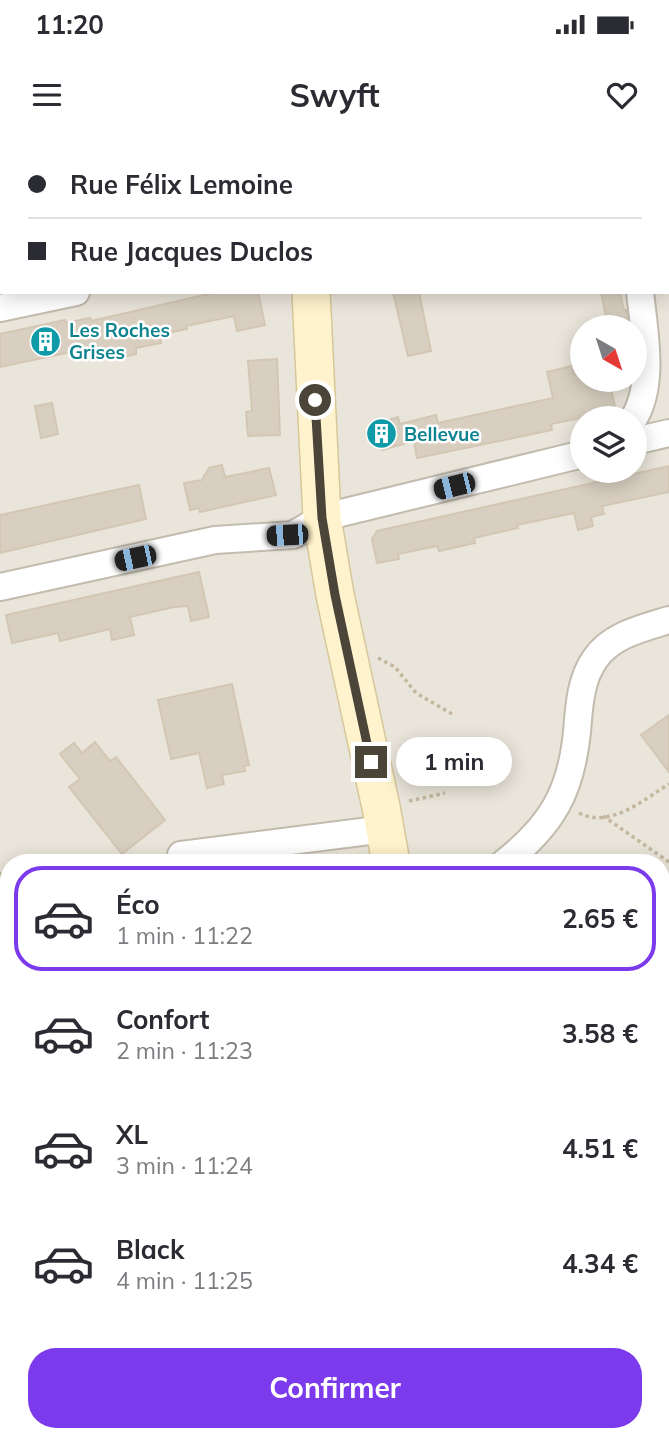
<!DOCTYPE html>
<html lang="fr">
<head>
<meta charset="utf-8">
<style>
  :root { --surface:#fff; --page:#f2f2f3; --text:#2b2b33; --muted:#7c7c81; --line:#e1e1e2; --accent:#7c3aed }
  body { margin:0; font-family:Mulish,sans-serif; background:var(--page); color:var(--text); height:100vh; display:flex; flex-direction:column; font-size:26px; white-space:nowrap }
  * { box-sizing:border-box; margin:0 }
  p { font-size:23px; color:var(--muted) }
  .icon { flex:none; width:38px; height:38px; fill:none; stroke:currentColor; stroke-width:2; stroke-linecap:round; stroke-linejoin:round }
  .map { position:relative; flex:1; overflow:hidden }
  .sheet { position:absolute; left:0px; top:714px; width:670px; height:588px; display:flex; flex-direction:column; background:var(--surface); border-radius:28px 28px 0 0; box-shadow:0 4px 18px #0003 }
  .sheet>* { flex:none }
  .guide { position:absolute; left:0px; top:0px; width:670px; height:154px; box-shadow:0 4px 18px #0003; display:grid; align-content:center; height:154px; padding:0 28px; background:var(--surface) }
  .needle { width:46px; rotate:141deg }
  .buttons { position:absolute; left:570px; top:175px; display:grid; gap:14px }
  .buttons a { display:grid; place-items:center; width:77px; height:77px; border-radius:50%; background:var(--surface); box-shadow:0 4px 18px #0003; font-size:35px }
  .end { position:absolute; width:32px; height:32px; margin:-16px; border:9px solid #4b4439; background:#fff; box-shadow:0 0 0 4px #fff }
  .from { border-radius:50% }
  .bubble { position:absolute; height:49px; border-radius:24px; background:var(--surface); box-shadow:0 4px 18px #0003; font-size:23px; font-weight:700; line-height:49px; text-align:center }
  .car { position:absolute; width:21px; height:42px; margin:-21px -10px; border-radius:9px; box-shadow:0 0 5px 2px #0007; background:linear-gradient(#222 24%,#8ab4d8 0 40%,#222 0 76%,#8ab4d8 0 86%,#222 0) }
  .guide b { display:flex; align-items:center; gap:24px; height:66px; font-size:26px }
  .guide b+b { border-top:2px solid var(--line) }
  .guide i { width:18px; height:18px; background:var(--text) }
  ul { padding:12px 0 0; list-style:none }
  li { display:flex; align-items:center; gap:21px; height:105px; margin:0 14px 10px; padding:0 14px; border:4px solid transparent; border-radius:28px }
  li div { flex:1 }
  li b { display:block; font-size:26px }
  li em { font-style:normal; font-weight:700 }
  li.current { border-color:var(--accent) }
  li>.icon { width:63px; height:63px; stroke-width:1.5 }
  .primary-button { display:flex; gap:14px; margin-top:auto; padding:14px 28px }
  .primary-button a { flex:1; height:80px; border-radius:28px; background:var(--accent); color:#fff; font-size:28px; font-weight:700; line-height:80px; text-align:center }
  .status { display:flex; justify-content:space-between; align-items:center; height:49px; padding:0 35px; background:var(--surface); direction:ltr }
  .status svg { height:19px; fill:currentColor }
  header { display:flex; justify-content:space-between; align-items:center; height:91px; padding:0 28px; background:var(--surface); font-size:32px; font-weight:700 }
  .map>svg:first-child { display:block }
</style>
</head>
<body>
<div class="status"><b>11:20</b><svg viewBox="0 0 49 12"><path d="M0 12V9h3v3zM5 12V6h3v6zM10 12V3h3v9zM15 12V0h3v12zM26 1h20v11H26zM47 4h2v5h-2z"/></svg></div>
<header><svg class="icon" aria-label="menu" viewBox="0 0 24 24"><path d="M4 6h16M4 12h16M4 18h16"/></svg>Swyft<svg class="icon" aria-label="heart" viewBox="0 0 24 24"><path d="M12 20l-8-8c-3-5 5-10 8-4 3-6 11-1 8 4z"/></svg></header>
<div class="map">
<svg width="669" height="1302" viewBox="0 0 669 1302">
  <rect width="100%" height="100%" fill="#f6f3ec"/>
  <!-- residential -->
  <path fill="#eae5da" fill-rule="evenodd" d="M0 0H669V1302H0ZM2 2H668V152H2ZM583 187H635V240H583ZM583 278H635V331H583ZM9 723H662V1293H9Z"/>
  <!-- education -->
  <g fill="#efe8d6">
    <path d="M359 710 362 723H265Z"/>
    <path d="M9 738V903L0 887V745Z"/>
    <path d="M9 1033V1293H115L123 1302H0V1038Z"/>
  </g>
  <!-- parking -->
  <path fill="#e5e3e0" d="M115 1293H176L181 1302H123Z"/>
  <!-- building -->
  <g fill="#d8cfc1" stroke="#d3c7b4" stroke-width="2">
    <path d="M217 152H258L265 185 237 191 234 176 186 186 187 189 159 195 161 203 136 208V214L119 218 117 213 89 219 83 211 72 214 71 212 0 227V194L65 180 66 183 90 178 91 181Z"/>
    <path d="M393 152H419L431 211 408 216Z"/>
    <path d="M601 152H620L624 170H626L628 187H608Z"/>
    <path d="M277 219 280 295 248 296 246 272 252 271 248 221Z"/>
    <path d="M572 226 574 235 583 233V240H586L588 247 604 243 611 249 616 271 551 284 552 290 417 318 414 301 382 310 379 283 398 277 400 284 436 275 438 283 553 258 547 232Z"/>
    <path d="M52 263 58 294 41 298 35 266Z"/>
    <path d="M222 325 225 337 269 328 276 355 200 372 199 368 190 370 184 343 202 340 209 328Z"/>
    <path d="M669 326V352L602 366 604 374 591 377 593 386 578 390 574 373 517 385 518 388 474 398 475 403 439 411 437 406 398 414 399 419 377 423 372 399 377 391Z"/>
    <path d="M139 345 146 379 0 413V375Z"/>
    <path d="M199 432 209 477 191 481 188 466 174 467 130 477 134 495 112 500 110 489 60 501 58 493 12 503 6 475Z"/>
    <path d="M232 544 249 625 244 626 245 631 222 635 224 644 207 648 199 613 171 619 158 560Z"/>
    <path d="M669 575V632L641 595Z"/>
    <path d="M95 602 110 621 116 617 165 680 122 714 69 647 80 639 60 614 74 603 82 613Z"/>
  </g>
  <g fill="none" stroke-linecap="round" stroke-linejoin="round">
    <defs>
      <g id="street">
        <path d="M7 0V2"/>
        <path d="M92 2V0"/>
        <path d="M623 2V0"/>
        <path d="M668 39H669"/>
        <path d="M668 115H669"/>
        <path d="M0 168 76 152"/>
        <path d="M634 278C655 243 644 191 640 152"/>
        <path d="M635 301 669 293"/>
        <path d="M0 447 215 400 293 395 322 378 341 373 583 314"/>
        <path d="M181 715 385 689"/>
        <path d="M504 723C552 685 571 652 577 592 579 568 580 540 595 519 611 495 643 488 669 480"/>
        <path d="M0 934 9 950"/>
      </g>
      <g id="secondary">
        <path d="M304 0V2"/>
        <path d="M311 152 322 378 335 455 381 667 391 723"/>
        <path d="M271 1302 278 1293"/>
      </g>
    </defs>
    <!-- street casing -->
    <use href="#street" stroke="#c2bbae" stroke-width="30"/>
    <!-- secondary casing -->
    <use href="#secondary" stroke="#d6c79b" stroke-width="40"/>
    <!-- path -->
    <g stroke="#c4b79f" stroke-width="3.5" stroke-dasharray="3.5 3.5" stroke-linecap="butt">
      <path d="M378 518 395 527 416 553 452 574"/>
      <path d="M409 661 445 653"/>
      <path d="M579 673C610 689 643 660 669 644"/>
      <path d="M603 676 669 722"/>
      <path d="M14 723 20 718 27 723"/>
      <path d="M0 735 9 727"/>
      <path d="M662 806H669"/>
      <path d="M662 876 669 875"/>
      <path d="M662 939 669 941"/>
      <path d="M662 974 669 976"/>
      <path d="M662 1009 669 1013"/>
      <path d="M662 1119 669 1104"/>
      <path d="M662 1228 669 1241"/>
      <path d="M662 1270 669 1263"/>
      <path d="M211 1293 217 1301"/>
      <path d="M561 1293 563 1302"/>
      <path d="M638 1293 641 1302"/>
      <path d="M229 1302 239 1293"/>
      <path d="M365 1302 373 1293"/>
      <path d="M616 1302 629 1293"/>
    </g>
    <!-- street -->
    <use href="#street" stroke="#fff" stroke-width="26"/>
    <!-- secondary -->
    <use href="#secondary" stroke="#fff3cd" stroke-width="37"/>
  </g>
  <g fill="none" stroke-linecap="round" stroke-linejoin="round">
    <!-- route -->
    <path stroke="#4b4439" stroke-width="9" d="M315 260 322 378 335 455 371 622"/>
  </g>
  <!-- icons -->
  <defs>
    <symbol id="building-disc" viewBox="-11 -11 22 22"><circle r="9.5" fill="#0f9aa8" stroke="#fff"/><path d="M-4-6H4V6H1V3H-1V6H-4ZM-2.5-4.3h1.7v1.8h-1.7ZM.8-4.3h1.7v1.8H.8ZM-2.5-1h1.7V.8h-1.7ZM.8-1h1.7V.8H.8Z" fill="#fff"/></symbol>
  </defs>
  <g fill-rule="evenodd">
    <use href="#building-disc" x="28" y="184" width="35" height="35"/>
    <use href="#building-disc" x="364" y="276" width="35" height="35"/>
  </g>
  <g text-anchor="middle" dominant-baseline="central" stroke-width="5" stroke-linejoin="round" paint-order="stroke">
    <!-- culture labels -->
    <g font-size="19" font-weight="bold" fill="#0d838f" stroke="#fff" text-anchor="start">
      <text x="69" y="190">Les Roches<tspan x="69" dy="22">Grises</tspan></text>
      <text x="404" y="294">Bellevue</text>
    </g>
  </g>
</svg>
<div class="buttons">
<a><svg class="needle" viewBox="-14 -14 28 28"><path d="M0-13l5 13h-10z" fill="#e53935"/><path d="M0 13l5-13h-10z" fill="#7c7c81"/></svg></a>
<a><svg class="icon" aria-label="layers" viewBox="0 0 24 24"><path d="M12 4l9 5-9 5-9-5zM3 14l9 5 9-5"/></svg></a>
</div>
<i class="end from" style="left:315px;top:260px"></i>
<i class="end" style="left:371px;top:622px"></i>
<div class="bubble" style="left:396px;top:597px;width:116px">1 min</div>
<i class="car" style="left:454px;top:346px;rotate:256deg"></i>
<i class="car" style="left:287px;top:395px;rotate:267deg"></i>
<i class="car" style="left:135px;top:418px;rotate:258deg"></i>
<div class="guide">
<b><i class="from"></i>Rue Félix Lemoine</b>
<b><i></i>Rue Jacques Duclos</b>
</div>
<section class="sheet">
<ul>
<li class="current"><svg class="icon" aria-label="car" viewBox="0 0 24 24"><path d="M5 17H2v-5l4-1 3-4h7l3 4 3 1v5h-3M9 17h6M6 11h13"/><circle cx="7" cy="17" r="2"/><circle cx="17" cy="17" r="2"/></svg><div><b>Éco</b><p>1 min · 11:22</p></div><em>2.65 €</em></li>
<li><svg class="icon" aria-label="car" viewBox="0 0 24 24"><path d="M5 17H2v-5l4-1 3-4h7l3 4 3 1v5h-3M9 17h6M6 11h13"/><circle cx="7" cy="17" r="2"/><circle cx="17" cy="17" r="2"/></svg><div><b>Confort</b><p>2 min · 11:23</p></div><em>3.58 €</em></li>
<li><svg class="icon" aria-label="car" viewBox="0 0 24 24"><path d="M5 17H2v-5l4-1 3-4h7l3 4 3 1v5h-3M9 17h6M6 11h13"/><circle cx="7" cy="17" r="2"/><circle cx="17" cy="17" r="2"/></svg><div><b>XL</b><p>3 min · 11:24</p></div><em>4.51 €</em></li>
<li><svg class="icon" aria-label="car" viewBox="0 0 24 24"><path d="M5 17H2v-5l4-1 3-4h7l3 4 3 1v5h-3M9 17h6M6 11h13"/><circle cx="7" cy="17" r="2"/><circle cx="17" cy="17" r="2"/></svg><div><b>Black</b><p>4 min · 11:25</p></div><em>4.34 €</em></li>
</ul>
<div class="primary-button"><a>Confirmer</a></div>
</section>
</div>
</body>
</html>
